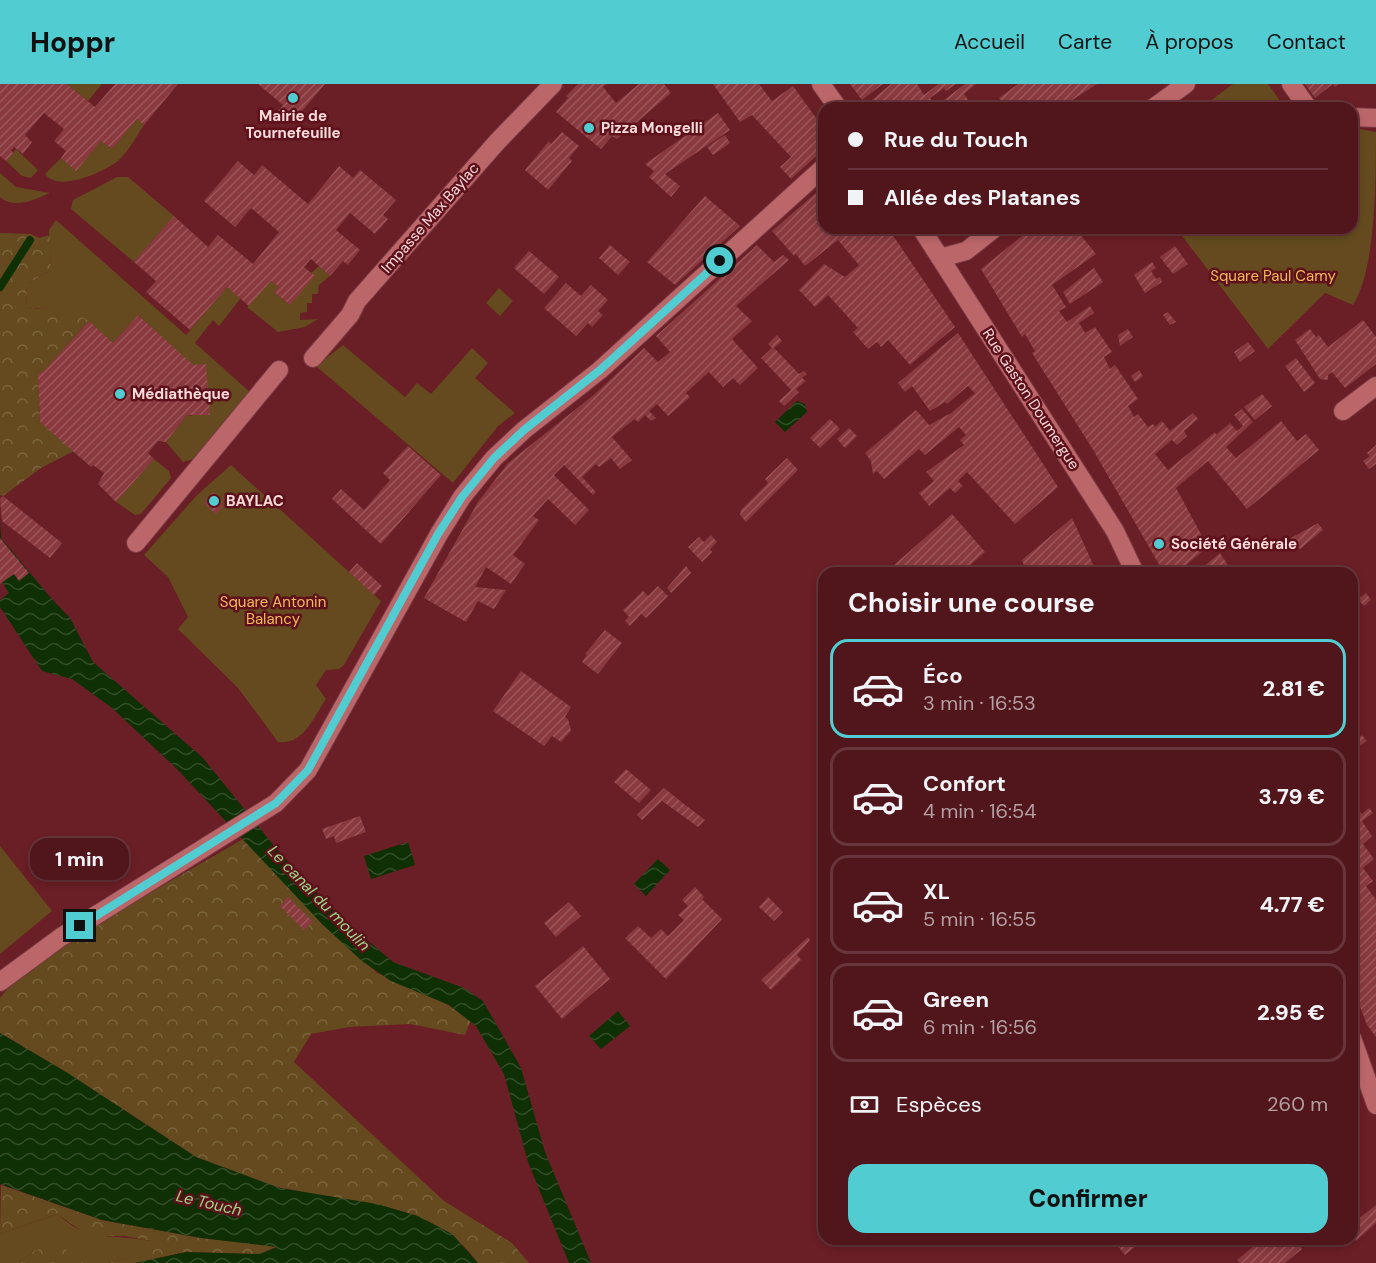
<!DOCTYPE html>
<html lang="fr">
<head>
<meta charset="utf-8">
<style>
  :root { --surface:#50161c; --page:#561f25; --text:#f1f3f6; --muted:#b49fa3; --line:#67353b; --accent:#51ccd1 }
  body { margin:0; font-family:"DM Sans",sans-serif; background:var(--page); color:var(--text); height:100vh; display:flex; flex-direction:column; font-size:22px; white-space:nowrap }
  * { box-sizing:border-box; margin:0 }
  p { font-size:20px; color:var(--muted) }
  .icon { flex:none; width:33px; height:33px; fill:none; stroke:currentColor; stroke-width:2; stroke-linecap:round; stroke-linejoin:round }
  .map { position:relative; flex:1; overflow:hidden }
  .sheet { position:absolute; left:818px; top:483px; width:540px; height:678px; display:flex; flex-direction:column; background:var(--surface); border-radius:18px; box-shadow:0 3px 9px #0003,0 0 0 2px var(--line) }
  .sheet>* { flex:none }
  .guide { position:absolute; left:818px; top:18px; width:540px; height:132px; border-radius:18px; box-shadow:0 3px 9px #0003,0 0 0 2px var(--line); display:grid; align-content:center; height:132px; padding:0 30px; background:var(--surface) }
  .end { position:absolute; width:27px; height:27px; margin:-14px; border:8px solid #51ccd1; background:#111; box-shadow:0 0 0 3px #111 }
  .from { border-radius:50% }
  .bubble { position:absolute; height:42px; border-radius:18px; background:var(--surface); box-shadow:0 3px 9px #0003,0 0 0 2px var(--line); font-size:20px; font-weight:800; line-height:42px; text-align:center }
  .guide b { display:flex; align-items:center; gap:21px; height:57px; font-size:22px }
  .guide b+b { border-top:2px solid var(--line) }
  .guide i { width:15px; height:15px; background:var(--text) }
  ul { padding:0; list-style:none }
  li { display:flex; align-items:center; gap:18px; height:99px; margin:0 12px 9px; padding:0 18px; border:3px solid var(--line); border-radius:18px }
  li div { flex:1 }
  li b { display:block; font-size:22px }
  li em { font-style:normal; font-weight:800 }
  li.active { border-color:var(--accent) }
  li>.icon { width:54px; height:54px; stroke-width:1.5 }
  h2 { padding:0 30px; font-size:27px; line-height:72px }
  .pay { display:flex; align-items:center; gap:15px; height:66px; padding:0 30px; font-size:22px }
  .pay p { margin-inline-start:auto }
  .button { display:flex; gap:12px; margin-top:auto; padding:12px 30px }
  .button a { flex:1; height:69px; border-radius:18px; background:var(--accent); color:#111; font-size:24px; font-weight:800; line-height:69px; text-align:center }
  header { display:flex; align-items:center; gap:36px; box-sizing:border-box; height:84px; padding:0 30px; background:var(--accent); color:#111 }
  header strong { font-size:28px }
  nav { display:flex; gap:33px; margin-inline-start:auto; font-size:21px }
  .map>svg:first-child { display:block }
</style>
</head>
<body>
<header>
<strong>Hoppr</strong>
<nav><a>Accueil</a><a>Carte</a><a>À propos</a><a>Contact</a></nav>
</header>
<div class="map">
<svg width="1376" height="1179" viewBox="0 0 1376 1179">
  <defs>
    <pattern id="forest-crowns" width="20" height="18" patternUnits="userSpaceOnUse" patternTransform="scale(1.5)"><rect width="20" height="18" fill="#644a1e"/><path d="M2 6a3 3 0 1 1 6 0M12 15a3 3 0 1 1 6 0" fill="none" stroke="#7b643e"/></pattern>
    <pattern id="water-waves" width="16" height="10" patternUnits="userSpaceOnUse" patternTransform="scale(1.5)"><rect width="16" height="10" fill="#0f2f04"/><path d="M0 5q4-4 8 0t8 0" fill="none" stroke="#334d28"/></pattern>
    <pattern id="building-hatch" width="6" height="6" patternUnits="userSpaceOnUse" patternTransform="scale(1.5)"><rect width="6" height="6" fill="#8a3a3f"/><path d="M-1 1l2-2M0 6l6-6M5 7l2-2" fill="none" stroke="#9b565a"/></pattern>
  </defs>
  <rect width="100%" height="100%" fill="#6a1e25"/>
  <!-- green -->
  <g fill="#644a1e">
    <path d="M67 0H102L88 17Z"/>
    <path d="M1233 0H1268L1285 24H1201Z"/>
    <path d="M137 35 144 41C137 51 129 67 119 76 105 88 58 109 45 90L61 74 76 86 101 57 112 65Z"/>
    <path d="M1360 45 1376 48C1376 96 1376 186 1353 221L1325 209 1268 265 1176 144H1352V46Z"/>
    <path d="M16 65 38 86 31 94 22 92 6 77Z"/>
    <path d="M0 89 16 103 50 109C36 115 14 126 0 113Z"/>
    <path d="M117 93H128L174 132 134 178 71 125 73 116Z"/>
    <path d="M56 136 186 251 227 203 241 214 219 242 213 236 195 259 251 309 193 375 183 378 166 358 187 331 192 332 188 282 192 281 138 231 113 259C77 226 74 226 26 224L27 200 51 186 49 146Z"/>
    <path d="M319 182 330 192 319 201 318 210H312V219H307V228L300 229V236L318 235 305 243 278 248 247 223 271 197 279 203 274 208 286 218 314 193 311 189Z"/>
    <path d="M499 204 513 217 500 232 486 219Z"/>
    <path d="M343 261 405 313 417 299 431 310 472 264 488 279 475 294 515 329 498 342 453 399 316 282Z"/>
    <path d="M154 375 169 387 171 394 141 430 135 431 116 418Z"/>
    <path d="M231 381 381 517 344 581 339 585 326 586 316 601 326 615C313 634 304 661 278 658L238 604 178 545 188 533 168 493 144 471 197 411Z"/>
    <path d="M0 762 52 827 0 870Z"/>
    <path d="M57 1130C64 1135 72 1143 81 1146 103 1155 127 1152 151 1157L154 1160 141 1170 109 1179H84L63 1165 34 1167 19 1179H0V1150Z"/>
  </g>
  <!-- forest -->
  <g fill="url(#forest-crowns)">
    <path d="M0 149 31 150 39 154 50 151 51 186 27 200 26 224 69 226 89 237 43 288 38 289 40 338 74 367 41 384 3 412 0 411Z"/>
    <path d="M243 755 377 889 437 914 471 936 465 951 410 940 349 943 311 950 294 978 444 1117 512 1159 529 1179H478C435 1117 354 1120 287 1105 256 1099 224 1086 196 1073L66 988 0 949V914L8 904 62 860Z"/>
    <path d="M1 1101 102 1136 201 1154 278 1162 260 1170 186 1168 135 1179H109L140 1170 153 1160 151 1157 125 1152H89L57 1130 0 1150Z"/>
    <path d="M56 1158 84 1179H19L34 1167Z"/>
  </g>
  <!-- water -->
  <g fill="url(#water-waves)">
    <path d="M797 317 805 320 807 328 785 348 775 338Z"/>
    <path d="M0 435 1 454 50 513 70 534 93 578 203 674 275 763 339 832 393 878 464 904 483 917 521 984 545 1068 591 1179H569L528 1078 504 990 476 942 449 921 391 897 362 877 322 840 176 684 112 624 72 595 42 587 0 523V516L9 509 0 495Z"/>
    <path d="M408 758 415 781 371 795 364 772Z"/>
    <path d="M658 775 670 786 646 812 634 800Z"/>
    <path d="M618 927 630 942 601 965 589 952Z"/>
    <path d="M0 949 66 988 196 1073 280 1104 377 1120 418 1132 452 1150 478 1179H135L186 1168 260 1170 277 1163 201 1154 102 1136 0 1100Z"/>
  </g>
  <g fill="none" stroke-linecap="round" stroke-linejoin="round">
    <!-- stream -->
    <path stroke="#0f2f04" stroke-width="8" d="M0 203 30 156"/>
  </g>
  <!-- building -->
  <g fill="url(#building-hatch)">
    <path d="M0 0H67L95 23 115 0H178L144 41 137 35 112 65 101 57 76 87 61 74 66 67 54 57 64 45 44 29 25 51 32 58 23 70 14 63 11 66 13 69 6 77 0 72Z"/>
    <path d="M258 0H325L292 39 278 27 283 21Z"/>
    <path d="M578 0H607L603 3 616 19 639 0H664L671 9 617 55 612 52 601 65 556 28 568 14 566 12Z"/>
    <path d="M713 0H759L772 17 793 2 824 45V65L791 95 780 83 791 73 752 31 740 38Z"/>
    <path d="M850 0H883L862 16Z"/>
    <path d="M891 0H917L924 11 938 0H956L946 7 944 4 930 14 936 22 965 0H976L964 10 971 20 966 24H868L866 21Z"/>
    <path d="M1018 0H1097L1060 24H1006L999 14Z"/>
    <path d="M1305 0H1339L1335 3 1333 0 1315 14Z"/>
    <path d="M718 29 730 46 665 90 680 102 671 113 649 93 654 87 645 80Z"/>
    <path d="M562 48 579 62 569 74 572 77 548 106 525 86 549 57 551 60Z"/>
    <path d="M725 51 730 59 713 71 707 63Z"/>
    <path d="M238 77 254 91 262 81 308 120 339 82 353 94 360 86 396 116 383 131 388 135 375 150 350 129 336 146 360 166 348 181 343 177 330 192 311 175 304 183 315 192 290 221 274 208 279 203 271 197 249 222 227 203 190 246 146 208 156 197 134 178 174 132 208 163 218 151 253 180 279 148 251 124 235 143 204 117Z"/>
    <path d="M824 102V144H888L955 243 910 281 888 256 881 263 877 258 868 265 853 248 858 244 828 211 815 223 799 206 824 180 845 193 859 181 838 156 805 182 796 170 794 172 772 147Z"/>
    <path d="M705 112 740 142 675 201 647 178Z"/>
    <path d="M1032 144H1075L1096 170 1052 201 1066 223 1059 227 1067 238 1090 222 1094 229 1079 239 1085 249 1095 243 1112 268 1104 273 1110 285 1115 281 1138 315 1128 322 1134 333 1138 330 1148 343 1153 340 1155 343 1162 337 1170 347 1193 329 1198 335 1184 347 1187 352 1177 361 1172 356 1155 370 1168 386 1215 348 1216 351 1230 339 1237 347 1243 342 1234 331 1242 325 1253 338 1226 363 1236 374 1281 337 1297 357 1306 350 1319 366 1247 425 1208 377 1176 404 1208 463 1176 489H1164L1092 364 1032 269 1035 267 1025 250 1022 253 981 185Z"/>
    <path d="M610 161 630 178 618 191 599 174Z"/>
    <path d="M757 161 774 178 783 171 789 176 736 222 752 237 732 255 758 284 740 301 733 294 723 303 709 288 686 309 690 313 668 332 657 320 649 327 656 334 651 337 645 331 638 338 635 335 623 344 612 353 632 376 620 385 611 374 599 383 596 380 582 393 596 408 593 411 564 381 554 391 589 426 575 441 548 415 533 432 539 436 513 471 525 480 511 500 486 483 475 503 506 506 494 525 478 517 466 538 424 514 478 418 508 379 595 310 644 264 658 278 670 268 656 252Z"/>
    <path d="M1175 162 1188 180 1173 190 1160 173Z"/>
    <path d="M529 167 559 193 544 210 514 184Z"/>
    <path d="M1152 178 1156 184 1151 187 1156 195 1160 193 1162 198 1145 209 1134 191Z"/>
    <path d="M1094 184 1103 198 1070 220 1063 208Z"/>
    <path d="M566 199 581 212 591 201 608 216 598 227 603 231 592 243 588 239 576 252 544 224Z"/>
    <path d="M1168 228 1176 238 1170 241 1163 231Z"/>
    <path d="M138 231 193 281 206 280 210 331H187L166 358 158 357 148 369 154 375 116 418 98 400 104 389 93 381 91 383 40 338 38 289 43 288 89 237 113 259Z"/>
    <path d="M1363 236 1376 253V280L1345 304 1332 288 1328 291V296L1320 295 1295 256 1310 245 1316 253 1319 251 1328 263Z"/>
    <path d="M1128 245 1133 253 1120 262 1118 251Z"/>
    <path d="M958 249 1058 403 1015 440 967 388 958 397 963 402 955 409 950 404 929 422 919 409 934 397 926 388 964 361 960 356 966 351 959 343 925 371 919 365 884 395 877 387 873 390 871 377 865 369 916 326 929 341 951 329 975 309 968 302 947 320 945 318 930 327 912 302 905 308 898 299Z"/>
    <path d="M777 251 782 257 774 264 799 290 804 287 807 290 802 294 806 297 796 305 799 308 784 322 779 317 791 306 761 274 772 264 768 260Z"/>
    <path d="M1248 258 1255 267 1240 278 1234 268Z"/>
    <path d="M1296 274 1315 299 1304 308 1285 282Z"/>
    <path d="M1139 286 1143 292 1135 298 1131 292Z"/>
    <path d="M1262 310 1272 322 1255 336 1244 323Z"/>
    <path d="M830 335 840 345 820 364 810 354Z"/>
    <path d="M849 344 857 352 845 364 837 355Z"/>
    <path d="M1376 361V380L1369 385 1363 377 1370 372 1367 369Z"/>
    <path d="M408 362 441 391 381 460 332 415 341 405 364 426 390 396 383 389Z"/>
    <path d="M787 374 798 386 746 438 740 431 741 426 768 399 765 395Z"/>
    <path d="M213 408 221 414 222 424 216 430 204 419Z"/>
    <path d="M3 412 62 459 50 474 2 437 0 415Z"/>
    <path d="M952 430 985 468 961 489H885Z"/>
    <path d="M1072 434 1097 489H1027L1022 476Z"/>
    <path d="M1318 439 1323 446 1300 465 1291 454Z"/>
    <path d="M711 451 717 458 710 465 712 468 702 478 688 463 699 453 704 458Z"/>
    <path d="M0 454 29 489 19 497 14 490 0 500Z"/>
    <path d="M1220 469 1233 489H1196Z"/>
    <path d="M357 479 382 502 374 511 349 488Z"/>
    <path d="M686 482 691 489 671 509 667 504Z"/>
    <path d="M658 502 668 512 646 534 641 530 630 542 625 537 629 533 623 526 643 507 648 512Z"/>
    <path d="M1366 509 1371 516 1364 522 1358 515Z"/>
    <path d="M605 546 622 559 598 590 582 578 587 571 585 570Z"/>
    <path d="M521 587 571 623 565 633 568 635 571 647 561 658 552 652 544 662 493 627Z"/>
    <path d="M1362 651 1367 657 1358 663 1354 658Z"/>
    <path d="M626 685 651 706 639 719 614 698Z"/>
    <path d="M664 704 684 720 705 736 698 743 662 717 642 736 637 731Z"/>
    <path d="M1355 723 1362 730 1369 724 1373 729 1362 737 1372 752 1363 760 1374 775 1363 784 1373 797 1366 802 1376 816V953L1367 941 1352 902V726Z"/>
    <path d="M360 732 366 748 336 759 334 752 326 755 322 745Z"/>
    <path d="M695 803 704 813 702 815 722 835 666 895 625 854 638 842 651 854 661 845 668 852 684 836 678 831 688 822 682 816Z"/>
    <path d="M288 813 313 838 304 846 280 822Z"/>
    <path d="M768 813 783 828 774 837 759 823Z"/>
    <path d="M569 818 581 832 556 853 544 839Z"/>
    <path d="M808 853 810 856 797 871 801 876 771 906 761 896Z"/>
    <path d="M583 862 610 895 562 935 535 902Z"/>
    <path d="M1376 1121V1139L1356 1157 1352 1150V1140Z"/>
    <path d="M1125 1155H1131L1137 1161 1125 1171 1117 1161Z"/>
    <path d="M1248 1155H1294L1302 1165 1285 1179H1240L1237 1176 1254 1162Z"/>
  </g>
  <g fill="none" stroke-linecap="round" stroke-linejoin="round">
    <defs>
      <g id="minor">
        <path d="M821 0 838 24"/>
        <path d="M1291 0 1308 24"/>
        <path d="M1153 24 1186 0"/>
        <path d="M1352 33 1376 34"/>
        <path d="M921 144 1115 447 1135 489"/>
        <path d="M940 174 966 167 995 144"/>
        <path d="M313 274 350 231 357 217 497 58 553 0"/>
        <path d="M1343 327 1376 302"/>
        <path d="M136 459 279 286"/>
        <path d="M0 898 61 853 276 719 308 686 439 450 462 413 494 374 524 346 600 286 824 83"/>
        <path d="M1352 954 1376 1021"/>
      </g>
    </defs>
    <!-- minor casing -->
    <use href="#minor" stroke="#783943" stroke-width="20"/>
    <!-- minor -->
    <use href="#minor" stroke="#bb6669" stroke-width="18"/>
  </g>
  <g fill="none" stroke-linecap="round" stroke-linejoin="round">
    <!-- route -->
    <path stroke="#51ccd1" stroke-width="8" d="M80 842 276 719 308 686 438 450 462 413 494 374 524 346 600 286 720 177"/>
  </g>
  <!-- markers -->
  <g fill="#51ccd1" stroke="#5e111b" stroke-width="2">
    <circle cx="293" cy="14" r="6"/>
    <circle cx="589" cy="44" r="6"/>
    <circle cx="120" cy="310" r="6"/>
    <circle cx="214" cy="417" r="6"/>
    <circle cx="1159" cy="460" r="6"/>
  </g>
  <g text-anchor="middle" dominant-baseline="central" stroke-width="5" stroke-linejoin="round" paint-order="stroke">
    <!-- poi labels -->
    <g font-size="15" font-weight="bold" fill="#f9dbdb" stroke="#5e111b" text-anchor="start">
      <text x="293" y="32" text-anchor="middle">Mairie de<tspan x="293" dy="17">Tournefeuille</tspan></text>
      <text x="601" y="44">Pizza Mongelli</text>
      <text x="132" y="310">Médiathèque</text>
      <text x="226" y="417">BAYLAC</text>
      <text x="1171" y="460">Société Générale</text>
    </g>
    <!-- street labels -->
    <g font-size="15" fill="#f9dbdb" stroke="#5e111b">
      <text transform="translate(430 134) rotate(-49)">Impasse Max Baylac</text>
      <text transform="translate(1031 315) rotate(57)">Rue Gaston Doumergue</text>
    </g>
    <!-- park labels -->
    <g font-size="15" fill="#f2bb5c" stroke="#5e111b">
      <text x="1273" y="192">Square Paul Camy</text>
      <text x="273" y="518">Square Antonin<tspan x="273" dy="17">Balancy</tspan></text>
    </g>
    <!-- water labels -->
    <g font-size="16" font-style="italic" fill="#97d785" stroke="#5e111b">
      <text transform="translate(319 814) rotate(46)">Le canal du moulin</text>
      <text transform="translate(209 1119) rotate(13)">Le Touch</text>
    </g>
  </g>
</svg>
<i class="end from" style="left:720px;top:177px"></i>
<i class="end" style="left:80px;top:842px"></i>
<div class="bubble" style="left:30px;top:754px;width:99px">1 min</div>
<div class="guide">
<b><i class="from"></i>Rue du Touch</b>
<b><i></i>Allée des Platanes</b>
</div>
<section class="sheet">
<h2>Choisir une course</h2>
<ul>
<li class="active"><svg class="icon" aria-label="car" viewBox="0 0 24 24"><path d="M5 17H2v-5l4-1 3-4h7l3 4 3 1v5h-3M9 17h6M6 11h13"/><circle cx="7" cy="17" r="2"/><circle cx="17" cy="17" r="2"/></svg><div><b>Éco</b><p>3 min · 16:53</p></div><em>2.81 €</em></li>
<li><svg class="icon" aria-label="car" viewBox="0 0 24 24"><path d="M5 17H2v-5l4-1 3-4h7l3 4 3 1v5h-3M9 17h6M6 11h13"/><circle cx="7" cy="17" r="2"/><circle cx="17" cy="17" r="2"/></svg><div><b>Confort</b><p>4 min · 16:54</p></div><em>3.79 €</em></li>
<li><svg class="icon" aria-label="car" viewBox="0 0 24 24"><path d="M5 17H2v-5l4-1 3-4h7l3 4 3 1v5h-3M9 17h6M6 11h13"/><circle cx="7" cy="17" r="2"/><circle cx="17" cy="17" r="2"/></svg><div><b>XL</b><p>5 min · 16:55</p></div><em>4.77 €</em></li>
<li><svg class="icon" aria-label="car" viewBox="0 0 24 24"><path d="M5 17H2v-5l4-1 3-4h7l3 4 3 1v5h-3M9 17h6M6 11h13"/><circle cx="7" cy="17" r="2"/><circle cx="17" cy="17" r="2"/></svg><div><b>Green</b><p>6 min · 16:56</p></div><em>2.95 €</em></li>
</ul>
<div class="pay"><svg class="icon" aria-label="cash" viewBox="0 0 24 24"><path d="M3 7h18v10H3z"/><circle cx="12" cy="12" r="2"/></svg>Espèces<p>260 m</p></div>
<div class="button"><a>Confirmer</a></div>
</section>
</div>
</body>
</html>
